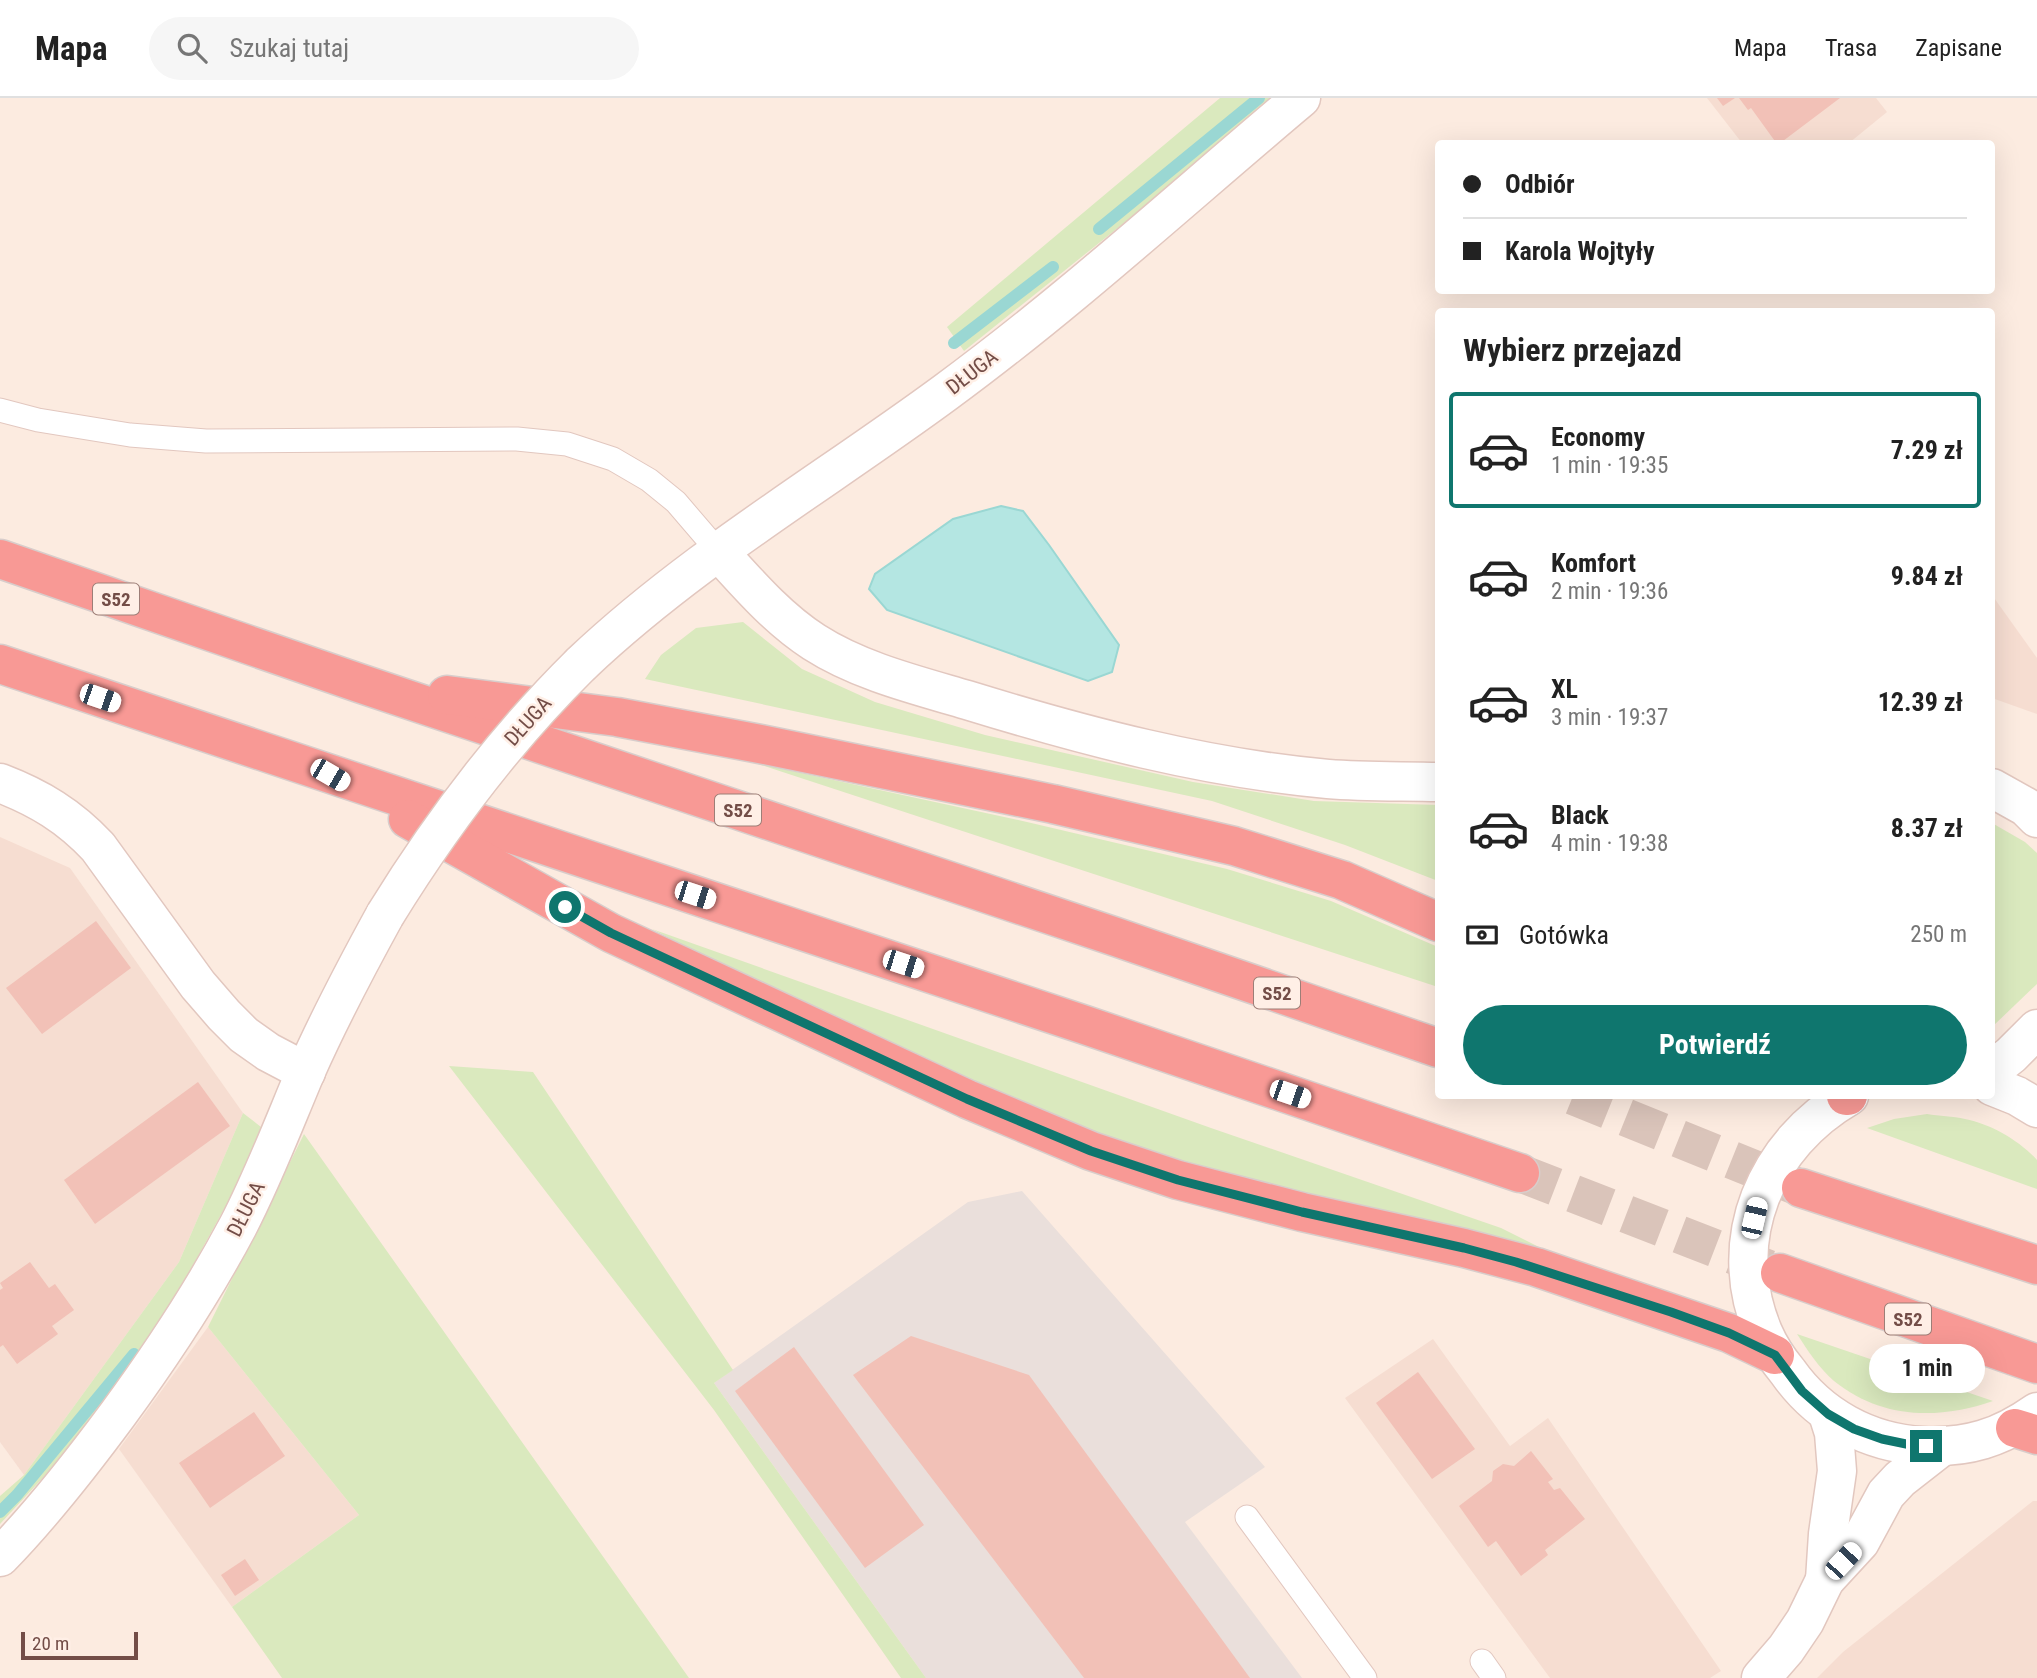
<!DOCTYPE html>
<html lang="pl">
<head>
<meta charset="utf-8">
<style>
  :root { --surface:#fff; --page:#f6f6f6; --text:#222; --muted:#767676; --line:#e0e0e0; --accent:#0f766e }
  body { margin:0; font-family:"Roboto Condensed",sans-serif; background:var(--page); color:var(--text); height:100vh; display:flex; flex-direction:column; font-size:26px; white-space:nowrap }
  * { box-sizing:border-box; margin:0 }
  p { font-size:23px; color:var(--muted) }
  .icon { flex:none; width:38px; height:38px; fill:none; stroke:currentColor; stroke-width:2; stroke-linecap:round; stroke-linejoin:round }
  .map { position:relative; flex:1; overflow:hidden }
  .drawer { position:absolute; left:1435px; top:210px; width:560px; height:791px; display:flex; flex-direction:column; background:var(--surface); border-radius:7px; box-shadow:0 7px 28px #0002 }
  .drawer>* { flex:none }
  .top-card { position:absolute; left:1435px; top:42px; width:560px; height:154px; border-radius:7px; box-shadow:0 7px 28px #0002; display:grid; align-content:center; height:154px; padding:0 28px; background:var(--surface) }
  .scale { position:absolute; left:21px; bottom:18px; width:117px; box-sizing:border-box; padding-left:7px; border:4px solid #734d47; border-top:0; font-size:19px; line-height:24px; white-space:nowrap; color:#734d47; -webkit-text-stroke:5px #ffefe6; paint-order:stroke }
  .end { position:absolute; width:32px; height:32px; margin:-16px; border:9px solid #0f766e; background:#fff; box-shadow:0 0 0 4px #fff }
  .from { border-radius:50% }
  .bubble { position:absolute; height:49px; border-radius:24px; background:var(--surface); box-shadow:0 7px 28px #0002; font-size:23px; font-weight:700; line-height:49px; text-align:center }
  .car { position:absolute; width:21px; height:42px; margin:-21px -10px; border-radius:9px; box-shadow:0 0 5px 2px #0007; background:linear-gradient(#fff 24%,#345 0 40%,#fff 0 76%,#345 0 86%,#fff 0) }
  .top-card b { display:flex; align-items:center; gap:24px; height:66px; font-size:26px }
  .top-card b+b { border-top:2px solid var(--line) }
  .top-card i { width:18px; height:18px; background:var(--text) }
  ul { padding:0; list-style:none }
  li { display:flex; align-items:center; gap:21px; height:116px; margin:0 14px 10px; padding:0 14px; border:4px solid transparent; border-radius:7px }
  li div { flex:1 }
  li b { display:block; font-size:26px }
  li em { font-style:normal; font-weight:700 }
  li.on { border-color:var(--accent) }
  li>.icon { width:63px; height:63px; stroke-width:1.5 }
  h2 { padding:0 28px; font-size:32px; line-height:84px }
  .pay { display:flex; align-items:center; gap:18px; height:77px; padding:0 28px; font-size:26px }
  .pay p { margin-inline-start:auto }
  .button { display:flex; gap:14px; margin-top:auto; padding:14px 28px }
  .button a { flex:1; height:80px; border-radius:42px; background:var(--accent); color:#fff; font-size:28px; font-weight:700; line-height:80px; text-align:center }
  header { display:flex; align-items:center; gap:42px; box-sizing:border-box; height:98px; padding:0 35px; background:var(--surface); border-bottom:2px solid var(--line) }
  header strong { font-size:33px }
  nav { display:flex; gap:38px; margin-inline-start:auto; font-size:24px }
  .search { width:490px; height:63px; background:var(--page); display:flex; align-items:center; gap:18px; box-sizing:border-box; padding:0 24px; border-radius:38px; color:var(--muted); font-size:26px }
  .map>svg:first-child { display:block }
</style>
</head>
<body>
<header>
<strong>Mapa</strong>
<div class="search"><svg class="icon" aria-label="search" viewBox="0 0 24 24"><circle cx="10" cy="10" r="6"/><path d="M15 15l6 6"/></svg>Szukaj tutaj</div>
<nav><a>Mapa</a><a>Trasa</a><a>Zapisane</a></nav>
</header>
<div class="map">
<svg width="2037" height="1580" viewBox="0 0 2037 1580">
  <rect width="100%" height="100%" fill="#fcebe0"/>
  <!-- residential -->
  <g fill="#f6ddd1">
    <path d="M1707 0H1876L1887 14 1849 45H1742Z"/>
    <path d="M1992 497 2037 560V616L1992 600Z"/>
    <path d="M0 739 70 770 243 1015 179 1164 24 1377 0 1344Z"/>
    <path d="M208 1229 359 1417 232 1509 119 1351Z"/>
    <path d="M1433 1241 1510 1348 1548 1320 1721 1573 1710 1580H1550L1345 1300Z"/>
    <path d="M2033 1403H2037V1580H1817L1843 1554Z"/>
  </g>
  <!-- industrial -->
  <path fill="#eadfdb" d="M1022 1093 1265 1369 1185 1424 1302 1580H926L714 1285 968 1104Z"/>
  <!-- green -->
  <g fill="#dae9be">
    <path d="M1220 0H1273L1169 89 964 253 947 229Z"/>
    <path d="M743 524 802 571 875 604 985 637 1193 684 1314 703 1438 707V783L1345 747 1212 703 645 581 661 557 696 530Z"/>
    <path d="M755 665 1027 724 1227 771 1331 803 1438 849V889Z"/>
    <path d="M1992 725 2025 744 2037 755V886L1992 929Z"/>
    <path d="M652 831 1211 1030 1501 1130 1541 1150 1191 1068 1047 1016 770 892Z"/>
    <path d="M449 968 533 974 733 1272 714 1285 926 1580H901L714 1312Z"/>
    <path d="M243 1015 261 1029 239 1084 154 1238 64 1357 0 1426V1398L24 1377 179 1164Z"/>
    <path d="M1927 1016C1939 1018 1953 1018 1965 1021 1991 1026 2020 1043 2037 1062V1091L1867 1030 1894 1021Z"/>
    <path d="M304 1036 689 1580H282L232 1509 359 1417 208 1229Z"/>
    <path d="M1797 1236 1993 1303C1938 1322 1881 1321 1834 1283 1819 1270 1808 1253 1797 1236Z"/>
  </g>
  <!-- water -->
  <path fill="#b4e6e2" stroke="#9ad7d3" stroke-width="2" d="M1001 408 1023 413 1049 447 1119 547 1112 574 1088 583 887 512 869 491 875 476 953 421Z"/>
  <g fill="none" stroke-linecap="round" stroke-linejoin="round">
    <!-- stream -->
    <g stroke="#9ad7d3" stroke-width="12">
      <path d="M1099 131 1259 0"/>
      <path d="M954 245 1053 169"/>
      <path d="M0 1414 17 1397 134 1256"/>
    </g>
  </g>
  <!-- building -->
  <g fill="#f2c1b7">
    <path d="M1717 0H1735L1723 8Z"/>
    <path d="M1739 0H1840L1779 46H1777L1751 10 1748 12Z"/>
    <path d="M96 823 131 870 42 936 6 890Z"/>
    <path d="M198 984 230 1028 95 1126 64 1082Z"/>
    <path d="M30 1164 49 1190 55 1186 74 1212 52 1228 58 1236 17 1266 3 1247 0 1249V1192L3 1190 0 1185Z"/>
    <path d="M911 1238 1029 1277 1250 1580H1084L853 1277Z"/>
    <path d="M794 1249 924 1427 865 1470 735 1293Z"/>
    <path d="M1418 1274 1475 1351 1432 1381 1376 1305Z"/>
    <path d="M254 1314 285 1358 210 1410 179 1365Z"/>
    <path d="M1531 1353 1553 1381 1548 1384 1554 1392 1560 1390 1585 1421 1545 1452 1548 1457 1521 1478 1496 1443 1488 1449 1459 1408 1492 1383 1493 1373 1503 1366 1514 1368Z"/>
    <path d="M245 1461 259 1482 235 1498 221 1477Z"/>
  </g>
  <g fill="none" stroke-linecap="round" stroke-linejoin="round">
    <!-- motorway-tunnel -->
    <g stroke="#dac4ba" stroke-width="38" stroke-dasharray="38 19" stroke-linecap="butt">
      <path d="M1573 998 1801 1090"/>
      <path d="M1520 1075 1779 1175"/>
    </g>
    <defs>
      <g id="service">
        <path d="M0 312 38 322 130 337 206 343 517 341 567 346 613 361 649 382 676 404 718 453"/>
        <path d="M1247 1419 1365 1580"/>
        <path d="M1482 1563 1494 1580"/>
      </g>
      <g id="minor">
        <path d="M718 453C748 486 777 520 814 544 859 573 916 587 967 602 1084 638 1205 670 1328 681 1364 684 1402 683 1438 684"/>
        <path d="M581 566C692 461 824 384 946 294 1070 203 1183 99 1301 0"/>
        <path d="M0 685C39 700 69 718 98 749L198 887 224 917 244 937 268 954 306 974"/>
        <path d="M1992 690 2026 709 2037 720"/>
        <path d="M0 1459C43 1415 81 1366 118 1316 162 1256 203 1194 238 1128 264 1078 284 1025 306 973 330 919 357 868 385 817"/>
      </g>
      <g id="tertiary">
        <path d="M1992 972 2011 957 2037 931"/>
        <path d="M1992 988 2017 998 2037 1010"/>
        <path d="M1849 998C1766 1046 1724 1141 1763 1234 1769 1248 1778 1262 1788 1274 1819 1318 1868 1345 1923 1348 1968 1350 2000 1340 2037 1314"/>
        <path d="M1825 1482 1828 1436 1837 1373 1834 1335 1828 1316"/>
        <path d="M1761 1580 1786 1551 1805 1523 1825 1482 1860 1444 1886 1396 1900 1381 1941 1349"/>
      </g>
      <g id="motorway">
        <path d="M0 461 359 585 1116 839 1438 950"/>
        <path d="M0 566 1085 927 1520 1075"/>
        <path d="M447 597 617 619 760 646 1053 706 1234 748 1342 782 1438 824"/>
        <path d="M408 721 611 835 967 1001 1091 1053 1178 1082 1302 1114 1464 1150 1536 1169 1729 1235 1775 1257"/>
        <path d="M1846 998H1848"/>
        <path d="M1801 1090 2037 1167"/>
        <path d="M1780 1175 2037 1266"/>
        <path d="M2015 1330 2037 1337"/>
      </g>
    </defs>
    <!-- service casing -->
    <use href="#service" stroke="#e2c7bf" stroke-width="25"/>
    <!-- minor casing -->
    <use href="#minor" stroke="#e2c7bf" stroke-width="41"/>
    <!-- tertiary casing -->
    <use href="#tertiary" stroke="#e2c7bf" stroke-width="41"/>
    <!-- motorway casing -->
    <use href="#motorway" stroke="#d8cdcb" stroke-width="41"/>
    <!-- service -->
    <use href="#service" stroke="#fff" stroke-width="23"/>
    <!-- minor -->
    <use href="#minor" stroke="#fff" stroke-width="38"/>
    <!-- tertiary -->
    <use href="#tertiary" stroke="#fff" stroke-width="38"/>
    <!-- motorway -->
    <use href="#motorway" stroke="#f89995" stroke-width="38"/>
    <defs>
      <path id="minor-bridge" d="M385 817C441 726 505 641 581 566"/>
    </defs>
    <!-- minor-bridge casing -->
    <use href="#minor-bridge" stroke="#e2c7bf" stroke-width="41" stroke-linecap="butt"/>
    <!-- minor-bridge -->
    <use href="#minor-bridge" stroke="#fff" stroke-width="38"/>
  </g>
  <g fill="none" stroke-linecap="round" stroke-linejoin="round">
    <!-- route -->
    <path stroke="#0f766e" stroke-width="9" d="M565 809 611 835 967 1001 1091 1053 1178 1082 1302 1114 1464 1150 1516 1164 1671 1214 1729 1235 1775 1257 1802 1293 1828 1316 1854 1331 1882 1341 1911 1347 1926 1348"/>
  </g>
  <g text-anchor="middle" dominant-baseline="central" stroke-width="5" stroke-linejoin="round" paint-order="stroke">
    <!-- shield labels -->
    <g fill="#ffefe6" stroke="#9d7e77" stroke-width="2">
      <rect x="93" y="485.5" width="46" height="31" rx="5"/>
      <rect x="715" y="696.5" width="46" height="31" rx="5"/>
      <rect x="1254" y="879.5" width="46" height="31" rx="5"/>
      <rect x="1885" y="1205.5" width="46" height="31" rx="5"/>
    </g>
    <g font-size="19" font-weight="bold" fill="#734d47">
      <text x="116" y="501">S52</text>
      <text x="738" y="712">S52</text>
      <text x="1277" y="895">S52</text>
      <text x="1908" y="1221">S52</text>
    </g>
    <!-- street labels -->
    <g font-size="21" fill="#734d47" stroke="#ffefe6">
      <text transform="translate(972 274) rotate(-38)">DŁUGA</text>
      <text transform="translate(528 623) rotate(-48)">DŁUGA</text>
      <text transform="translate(246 1111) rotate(-63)">DŁUGA</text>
    </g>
  </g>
</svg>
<div class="scale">20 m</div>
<i class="end from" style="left:565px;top:809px"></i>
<i class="end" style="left:1926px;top:1348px"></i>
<div class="bubble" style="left:1869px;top:1246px;width:116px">1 min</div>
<i class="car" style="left:100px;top:600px;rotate:109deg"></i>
<i class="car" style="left:330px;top:677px;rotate:120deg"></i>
<i class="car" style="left:695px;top:797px;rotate:108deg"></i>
<i class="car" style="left:903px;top:866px;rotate:108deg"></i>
<i class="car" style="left:1290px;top:996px;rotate:109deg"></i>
<i class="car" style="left:1754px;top:1120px;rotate:13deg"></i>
<i class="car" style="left:1843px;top:1463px;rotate:43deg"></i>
<div class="top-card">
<b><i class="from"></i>Odbiór</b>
<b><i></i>Karola Wojtyły</b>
</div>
<section class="drawer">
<h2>Wybierz przejazd</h2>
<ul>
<li class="on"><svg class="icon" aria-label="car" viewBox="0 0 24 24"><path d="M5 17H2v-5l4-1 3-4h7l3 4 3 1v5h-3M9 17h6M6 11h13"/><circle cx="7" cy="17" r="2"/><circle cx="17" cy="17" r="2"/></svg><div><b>Economy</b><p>1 min · 19:35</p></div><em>7.29 zł</em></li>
<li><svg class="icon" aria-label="car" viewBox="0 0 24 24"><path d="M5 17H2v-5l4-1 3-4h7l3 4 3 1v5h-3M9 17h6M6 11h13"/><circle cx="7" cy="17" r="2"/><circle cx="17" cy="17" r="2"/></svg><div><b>Komfort</b><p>2 min · 19:36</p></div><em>9.84 zł</em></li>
<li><svg class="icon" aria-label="car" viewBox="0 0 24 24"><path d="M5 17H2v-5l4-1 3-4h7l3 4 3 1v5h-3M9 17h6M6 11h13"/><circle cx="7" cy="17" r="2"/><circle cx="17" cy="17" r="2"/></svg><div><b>XL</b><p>3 min · 19:37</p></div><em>12.39 zł</em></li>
<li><svg class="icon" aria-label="car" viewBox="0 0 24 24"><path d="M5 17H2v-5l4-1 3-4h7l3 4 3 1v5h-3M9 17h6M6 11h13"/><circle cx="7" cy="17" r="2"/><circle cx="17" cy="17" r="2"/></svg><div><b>Black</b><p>4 min · 19:38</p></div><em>8.37 zł</em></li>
</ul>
<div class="pay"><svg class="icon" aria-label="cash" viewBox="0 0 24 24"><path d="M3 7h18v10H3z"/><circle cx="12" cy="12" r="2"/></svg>Gotówka<p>250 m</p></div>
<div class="button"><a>Potwierdź</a></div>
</section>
</div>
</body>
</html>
